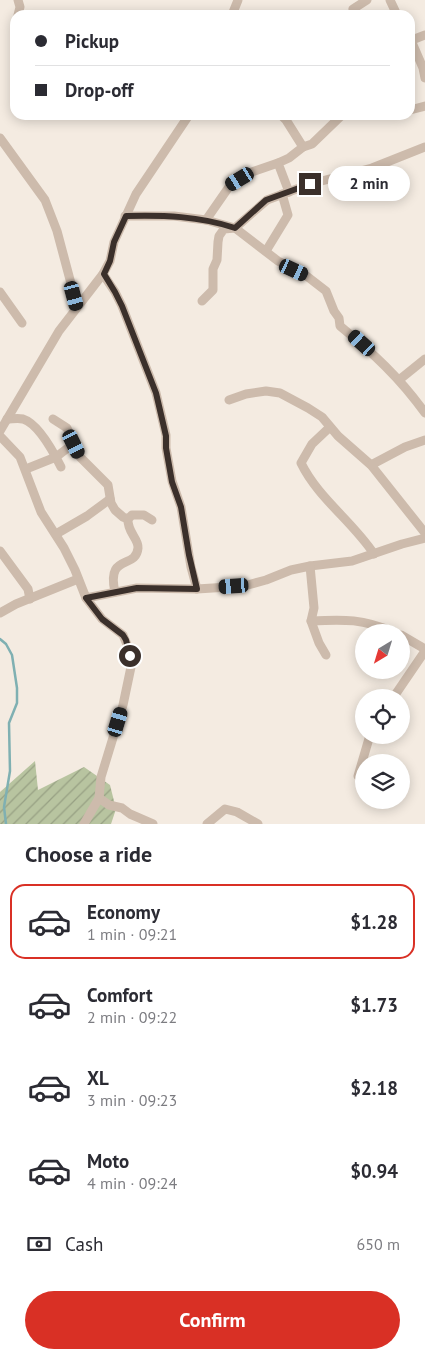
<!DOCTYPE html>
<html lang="en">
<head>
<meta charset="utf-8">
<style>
  :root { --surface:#fff; --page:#f2f2f3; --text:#2b2b33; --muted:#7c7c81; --line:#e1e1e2; --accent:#d93025 }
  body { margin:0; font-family:"PT Sans",sans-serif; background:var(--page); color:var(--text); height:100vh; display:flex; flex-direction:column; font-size:19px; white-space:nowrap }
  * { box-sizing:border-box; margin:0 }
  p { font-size:16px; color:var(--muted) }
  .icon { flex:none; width:28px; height:28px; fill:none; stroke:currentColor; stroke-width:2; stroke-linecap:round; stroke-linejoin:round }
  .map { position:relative; height:824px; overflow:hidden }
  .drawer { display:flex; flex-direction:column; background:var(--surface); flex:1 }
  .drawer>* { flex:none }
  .top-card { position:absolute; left:10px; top:10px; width:405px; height:110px; border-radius:15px; box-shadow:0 2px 12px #0003; display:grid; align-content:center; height:110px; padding:0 25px; background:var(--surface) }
  .needle { width:32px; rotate:218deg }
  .fabs { position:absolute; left:355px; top:624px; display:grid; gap:10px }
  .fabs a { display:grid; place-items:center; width:55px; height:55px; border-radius:50%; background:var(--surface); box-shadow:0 2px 12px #0003; font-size:25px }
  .end { position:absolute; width:22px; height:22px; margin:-11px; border:6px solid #3b302b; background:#fff; box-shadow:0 0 0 2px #fff }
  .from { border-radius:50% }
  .bubble { position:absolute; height:35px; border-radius:18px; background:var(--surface); box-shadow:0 2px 12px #0003; font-size:16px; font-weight:600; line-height:35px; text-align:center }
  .car { position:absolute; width:15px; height:30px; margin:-15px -8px; border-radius:6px; box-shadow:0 0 4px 1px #0007; background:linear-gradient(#222 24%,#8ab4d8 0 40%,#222 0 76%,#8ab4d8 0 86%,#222 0) }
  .top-card b { display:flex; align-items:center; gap:18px; height:48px; font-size:19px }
  .top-card b+b { border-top:1px solid var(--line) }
  .top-card i { width:12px; height:12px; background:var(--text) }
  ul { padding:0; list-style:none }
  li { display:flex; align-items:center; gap:15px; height:75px; margin:0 10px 8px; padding:0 15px; border:2px solid transparent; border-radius:15px }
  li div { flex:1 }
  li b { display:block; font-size:19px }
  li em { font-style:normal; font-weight:600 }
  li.selected { border-color:var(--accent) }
  li>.icon { width:45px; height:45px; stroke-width:1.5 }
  h2 { padding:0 25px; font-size:22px; line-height:60px }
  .pay { display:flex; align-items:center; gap:12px; height:55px; padding:0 25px; font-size:19px }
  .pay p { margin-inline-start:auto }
  .button { display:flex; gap:10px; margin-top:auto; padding:10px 25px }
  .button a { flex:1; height:58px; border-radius:30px; background:var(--accent); color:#fff; font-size:20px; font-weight:600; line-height:58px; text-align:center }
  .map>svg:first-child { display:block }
</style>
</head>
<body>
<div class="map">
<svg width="425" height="824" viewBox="0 0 425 824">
  <defs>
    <pattern id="garden-furrows" width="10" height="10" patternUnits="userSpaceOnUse" patternTransform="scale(1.25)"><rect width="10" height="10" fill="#b8c4a0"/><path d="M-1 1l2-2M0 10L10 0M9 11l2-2" fill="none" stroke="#97a083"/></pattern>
  </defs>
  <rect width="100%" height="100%" fill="#f4ebe1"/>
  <!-- garden -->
  <path fill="url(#garden-furrows)" d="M35 761 38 790 84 767 110 785 116 809 111 824H0V792Z"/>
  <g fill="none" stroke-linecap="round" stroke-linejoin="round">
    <!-- stream -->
    <path stroke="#7fb0b2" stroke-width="2.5" d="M0 639 6 644 12 655 17 688V703L9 723 10 771 4 807 6 824"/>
    <!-- minor -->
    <g stroke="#cdbbac" stroke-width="9">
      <path d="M18 0 20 7 18 15"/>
      <path d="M390 0 397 15"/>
      <path d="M232 15 238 0"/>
      <path d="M356 15 353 9 367 0"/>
      <path d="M410 38 423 68 425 78"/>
      <path d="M412 40 425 35"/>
      <path d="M410 110 425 106"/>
      <path d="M281 115 286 120 303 147 289 158 278 163 289 192"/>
      <path d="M0 138 45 200 57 231 77 306"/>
      <path d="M303 147 312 144 342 115"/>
      <path d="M125 216H174L206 220 235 228 278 261 304 274 326 291 334 311 339 318 340 326C373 353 400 378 425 413"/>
      <path d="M206 220 231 184 249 173 278 163"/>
      <path d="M266 251 288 215 282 194"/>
      <path d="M103 274 115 292 122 306 156 393 166 435V448L172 481 181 507 191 567 197 589"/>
      <path d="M0 292 22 323"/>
      <path d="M202 301 213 290V269L217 260 218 242 219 236 224 229 235 228 267 200 310 184 372 168 425 147"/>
      <path d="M399 380 425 359"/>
      <path d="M229 400 246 394 266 391 280 393 308 408 322 417 338 436 371 465 425 533"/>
      <path d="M7 419C12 419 18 418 23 419 39 424 54 453 61 467"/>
      <path d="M53 419 67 428 79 456 108 485 111 503 115 510 123 517 128 519"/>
      <path d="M330 427 312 444 301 463C318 498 353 522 374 554"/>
      <path d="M0 431 59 331 103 274 110 261 114 242 136 194 189 115"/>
      <path d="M0 436 20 457 41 512 64 548 75 570 86 598 137 588 197 589 244 586 266 580 291 570 310 566 352 561 402 544 425 538"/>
      <path d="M371 465 405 447 425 440"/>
      <path d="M26 469 56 457 73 444"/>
      <path d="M56 534 87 516 110 499"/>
      <path d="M0 551 28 589 30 599"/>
      <path d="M310 566 314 608 311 621 319 643 326 655"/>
      <path d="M115 592C106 553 136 570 138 548 139 539 127 532 128 519L132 515H144L152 520"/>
      <path d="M0 613 16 604 78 579"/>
      <path d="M311 621C345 619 363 619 394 632"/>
      <path d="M401 635 425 649"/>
      <path d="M393 698 425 651"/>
      <path d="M358 776 370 735"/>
      <path d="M99 798 109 805 122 808 130 814 153 824"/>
      <path d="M84 824 99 798 101 777 123 705 131 667 128 647 123 635 102 619 86 598"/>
      <path d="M207 824 225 809 237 812 258 824"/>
    </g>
  </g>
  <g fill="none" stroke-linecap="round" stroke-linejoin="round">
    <!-- route -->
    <path stroke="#3b302b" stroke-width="6" d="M130 656 126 640 123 635 102 619 86 598 137 588 197 589 189 555 181 507 172 482 166 448V436L156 393 122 306 115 292 104 274 110 261 114 242 126 216C163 215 199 216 235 228L266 200 310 184"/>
  </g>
</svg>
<div class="fabs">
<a><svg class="needle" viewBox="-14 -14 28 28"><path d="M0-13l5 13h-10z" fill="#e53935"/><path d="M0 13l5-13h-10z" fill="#7c7c81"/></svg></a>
<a><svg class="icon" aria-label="locate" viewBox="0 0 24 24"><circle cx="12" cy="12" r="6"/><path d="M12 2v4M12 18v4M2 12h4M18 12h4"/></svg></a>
<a><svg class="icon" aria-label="layers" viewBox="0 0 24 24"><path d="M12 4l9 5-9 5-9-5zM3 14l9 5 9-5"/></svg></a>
</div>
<i class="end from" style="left:130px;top:656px"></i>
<i class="end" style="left:310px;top:184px"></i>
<div class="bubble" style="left:328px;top:166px;width:82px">2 min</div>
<i class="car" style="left:240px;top:179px;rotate:239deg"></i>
<i class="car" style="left:294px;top:270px;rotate:115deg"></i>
<i class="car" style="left:74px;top:296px;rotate:165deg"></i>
<i class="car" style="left:362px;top:343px;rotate:312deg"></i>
<i class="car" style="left:74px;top:444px;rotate:154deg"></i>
<i class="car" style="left:234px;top:586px;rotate:266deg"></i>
<i class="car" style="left:118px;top:722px;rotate:17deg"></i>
<div class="top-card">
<b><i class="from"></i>Pickup</b>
<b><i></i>Drop-off</b>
</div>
</div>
<section class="drawer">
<h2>Choose a ride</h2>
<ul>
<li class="selected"><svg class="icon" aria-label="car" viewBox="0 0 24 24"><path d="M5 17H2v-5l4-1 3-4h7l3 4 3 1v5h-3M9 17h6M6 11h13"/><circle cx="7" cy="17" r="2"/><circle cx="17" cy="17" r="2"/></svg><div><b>Economy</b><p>1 min · 09:21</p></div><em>$1.28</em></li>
<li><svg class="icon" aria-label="car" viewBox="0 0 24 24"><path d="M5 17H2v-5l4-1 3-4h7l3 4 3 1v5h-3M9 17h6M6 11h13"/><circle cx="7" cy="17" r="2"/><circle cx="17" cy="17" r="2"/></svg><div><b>Comfort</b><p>2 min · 09:22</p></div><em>$1.73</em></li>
<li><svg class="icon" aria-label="car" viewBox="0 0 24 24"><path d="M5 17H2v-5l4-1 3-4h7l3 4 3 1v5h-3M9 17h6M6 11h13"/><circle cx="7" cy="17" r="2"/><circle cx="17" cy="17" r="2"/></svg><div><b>XL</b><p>3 min · 09:23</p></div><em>$2.18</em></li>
<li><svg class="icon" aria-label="car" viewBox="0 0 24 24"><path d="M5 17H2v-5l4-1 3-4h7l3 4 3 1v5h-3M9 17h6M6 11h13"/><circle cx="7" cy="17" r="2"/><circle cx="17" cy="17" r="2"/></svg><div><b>Moto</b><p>4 min · 09:24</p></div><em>$0.94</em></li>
</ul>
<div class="pay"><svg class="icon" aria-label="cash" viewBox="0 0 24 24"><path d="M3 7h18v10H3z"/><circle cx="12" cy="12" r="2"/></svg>Cash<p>650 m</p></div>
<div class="button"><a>Confirm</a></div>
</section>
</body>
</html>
